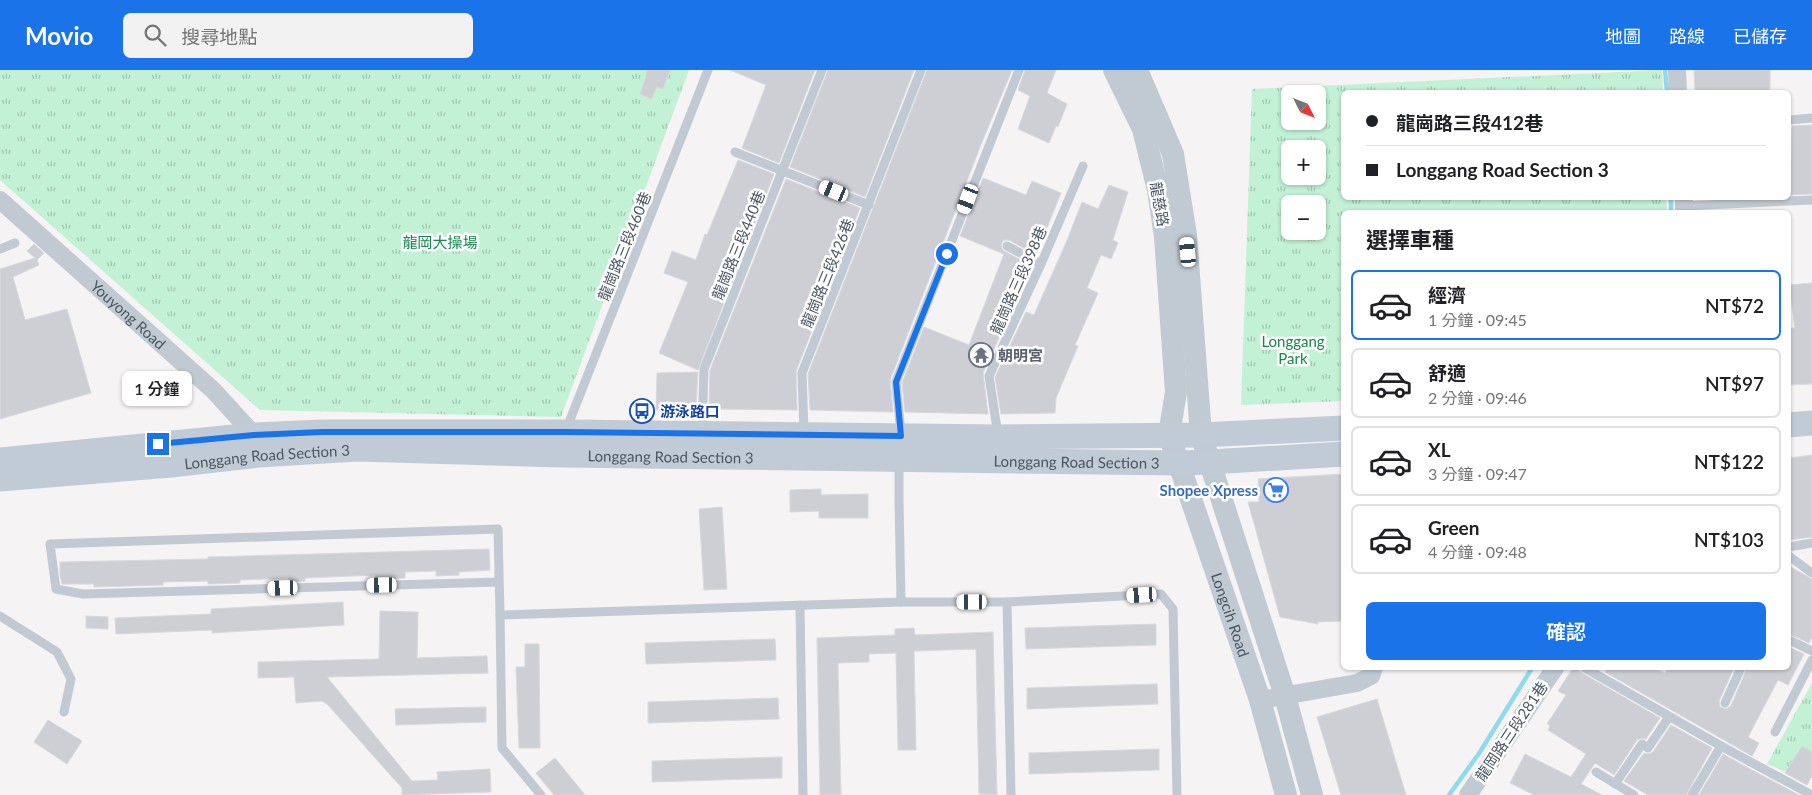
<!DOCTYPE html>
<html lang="zh-TW">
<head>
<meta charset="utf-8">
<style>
  :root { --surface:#fff; --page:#f2f2f2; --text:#202124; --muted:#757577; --line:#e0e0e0; --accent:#1a73e8 }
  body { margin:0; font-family:Lato,"Noto Sans TC",sans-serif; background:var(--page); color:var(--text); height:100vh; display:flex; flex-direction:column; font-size:19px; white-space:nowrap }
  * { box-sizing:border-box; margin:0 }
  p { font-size:16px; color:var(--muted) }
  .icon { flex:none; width:28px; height:28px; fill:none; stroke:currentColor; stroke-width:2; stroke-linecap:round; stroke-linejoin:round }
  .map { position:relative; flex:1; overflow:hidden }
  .sheet { position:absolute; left:1341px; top:140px; width:450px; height:460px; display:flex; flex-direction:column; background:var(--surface); border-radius:8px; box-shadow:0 1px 4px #0004 }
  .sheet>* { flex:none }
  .top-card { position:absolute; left:1341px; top:20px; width:450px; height:110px; border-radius:8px; box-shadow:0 1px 4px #0004; display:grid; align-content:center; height:110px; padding:0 25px; background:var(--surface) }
  .needle { width:32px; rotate:132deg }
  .fabs { position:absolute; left:1281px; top:15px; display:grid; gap:10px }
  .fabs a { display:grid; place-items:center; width:45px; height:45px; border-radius:8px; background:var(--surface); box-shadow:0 1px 4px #0004; font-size:25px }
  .end { position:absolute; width:22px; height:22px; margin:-11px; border:6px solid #1a73e8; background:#fff; box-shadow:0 0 0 2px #fff }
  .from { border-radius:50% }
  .bubble { position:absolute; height:35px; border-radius:8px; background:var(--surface); box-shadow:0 1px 4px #0004; font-size:16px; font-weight:600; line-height:35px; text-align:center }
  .car { position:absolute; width:15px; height:30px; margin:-15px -8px; border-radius:6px; box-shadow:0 0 4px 1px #0007; background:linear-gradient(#fff 24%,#345 0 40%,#fff 0 76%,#345 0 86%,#fff 0) }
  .top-card b { display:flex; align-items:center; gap:18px; height:48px; font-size:19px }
  .top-card b+b { border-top:1px solid var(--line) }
  .top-card i { width:12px; height:12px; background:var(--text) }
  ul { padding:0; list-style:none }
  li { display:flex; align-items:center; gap:15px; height:70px; margin:0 10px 8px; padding:0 15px; border:2px solid var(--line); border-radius:8px }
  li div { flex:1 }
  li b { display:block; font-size:19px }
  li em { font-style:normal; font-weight:600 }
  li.on { border-color:var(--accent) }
  li>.icon { width:45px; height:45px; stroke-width:1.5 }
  h2 { padding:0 25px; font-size:22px; line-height:60px }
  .primary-button { display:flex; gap:10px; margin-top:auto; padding:10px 25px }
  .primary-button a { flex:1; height:58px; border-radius:8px; background:var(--accent); color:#fff; font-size:20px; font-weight:600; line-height:58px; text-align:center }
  header { display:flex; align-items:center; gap:30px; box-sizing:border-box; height:70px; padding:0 25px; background:var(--accent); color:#fff }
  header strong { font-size:24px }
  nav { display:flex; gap:28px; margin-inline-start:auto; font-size:18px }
  .search { width:350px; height:45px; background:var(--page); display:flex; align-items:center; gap:12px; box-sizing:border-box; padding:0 18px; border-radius:8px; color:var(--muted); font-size:19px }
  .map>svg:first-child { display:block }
</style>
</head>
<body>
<header>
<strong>Movio</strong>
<div class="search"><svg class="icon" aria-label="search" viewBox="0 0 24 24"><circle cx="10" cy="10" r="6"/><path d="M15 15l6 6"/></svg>搜尋地點</div>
<nav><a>地圖</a><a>路線</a><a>已儲存</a></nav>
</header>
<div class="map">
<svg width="1812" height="725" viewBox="0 0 1812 725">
  <defs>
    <pattern id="park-tufts" width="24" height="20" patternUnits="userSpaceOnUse" patternTransform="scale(1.25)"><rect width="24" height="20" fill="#c3f1d5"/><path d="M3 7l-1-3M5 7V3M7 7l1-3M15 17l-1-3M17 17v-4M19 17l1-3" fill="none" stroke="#a0c6b0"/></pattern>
  </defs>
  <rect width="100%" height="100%" fill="#f5f3f3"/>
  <!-- park -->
  <g fill="url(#park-tufts)" fill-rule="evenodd">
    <path d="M0 0H689L561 347 260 340 0 110Z"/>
    <path d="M1662 0 1663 22H1344V128H1666L1667 142H1344V331L1241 335 1252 19ZM1290 24H1318V51H1290ZM1290 79H1318V106H1290ZM1290 134H1318V161H1290Z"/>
    <path d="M1812 613V682L1802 676 1786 702 1767 694Z"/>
  </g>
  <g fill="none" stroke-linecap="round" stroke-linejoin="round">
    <!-- stream -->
    <g stroke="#90daee" stroke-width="4.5">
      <path d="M1665 0 1667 22"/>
      <path d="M1671 128V142"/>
      <path d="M1449 725 1480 682 1532 598"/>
    </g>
  </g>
  <!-- building -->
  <g fill="#cdcfd5" stroke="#d7d9de">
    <path d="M646 0H670L663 19 657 17 651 29 640 24 646 6Z"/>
    <path d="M730 0H815L779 93 742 78 766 15Z"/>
    <path d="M828 0H914L865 127 790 97Z"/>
    <path d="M927 0H1012L982 72 890 310 893 342 810 340 808 304Z"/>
    <path d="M1025 0H1056L1047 23 1067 34 1058 57 1056 56 1049 73 1018 59 1030 26 1018 20Z"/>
    <path d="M1694 0H1770V22H1695Z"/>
    <path d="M1812 55V124L1789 125V92H1791L1792 56Z"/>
    <path d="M738 90 774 104 698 300 659 283 688 212 664 203 672 181 696 190 705 164 707 165Z"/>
    <path d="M983 108 1026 125 1032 111 1061 123 1036 185 1009 170H1004L1001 174 1002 179 1004 181 1032 196 983 303 988 344 905 342 902 313 924 257 969 275 1004 184 960 166Z"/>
    <path d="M786 109 860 138 796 301 797 340 709 339 710 300Z"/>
    <path d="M1109 115 1128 122 1113 170 1118 173 1111 189 1101 185 1087 218 1098 223 1075 275 1078 276 1056 328 1055 343 1001 344 995 307 1026 242 1034 245 1068 168 1082 132 1098 139Z"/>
    <path d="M34 174 44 183 37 190 39 195 13 207 25 250 67 239 91 323 0 349V199L35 188 27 181Z"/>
    <path d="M1812 213V314L1789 315V258H1795L1789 215Z"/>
    <path d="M698 302 696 338 656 340 657 303Z"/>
    <path d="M1812 385V467L1789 470V388Z"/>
    <path d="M1344 404V551L1317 552 1318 554 1280 547 1248 432H1259L1258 409Z"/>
    <path d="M821 419V425L868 424V448H819V441L790 442V420Z"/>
    <path d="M722 437 727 519 704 520 699 439Z"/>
    <path d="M489 479 490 500 459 502V505L436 506V501L405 502V508L376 509 375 505 305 508V511L289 512 288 508 240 510V513L208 514V511L163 512V515L94 517V514H62L60 505V492L208 489V487Z"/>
    <path d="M1789 496 1812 509V567L1809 573 1789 564Z"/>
    <path d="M343 532 344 555 212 563V560L116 564 115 548 211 544V539Z"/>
    <path d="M380 541 418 542 417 588 487 586 488 603 327 607 412 711 438 710 437 702 490 699 491 722 402 725V718L328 635 322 631 296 633 294 607 258 608V592L379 589Z"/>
    <path d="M86 546 108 547V559L86 558Z"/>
    <path d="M1156 554V575L1026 579 1025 558Z"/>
    <path d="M914 558 915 565 993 562 997 725 979 724 976 579 914 581 916 680H898L896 583 869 584V592L838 593 841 725H820L817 568 895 565V559Z"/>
    <path d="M775 569 776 590 646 594 645 573Z"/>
    <path d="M525 574H539L540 678H519L516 597H525Z"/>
    <path d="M1789 577 1804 584 1788 615 1778 610 1748 667 1759 673 1752 686 1605 602 1608 598H1654L1665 603 1668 598H1734L1719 631 1720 637 1726 639 1731 636 1747 598H1789Z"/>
    <path d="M1573 598H1576L1582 603 1660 648 1646 669 1642 668 1637 670 1614 705 1595 693 1581 714 1602 725H1534L1510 713 1525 684 1571 707 1586 684 1548 660 1550 655 1547 654 1566 625 1558 621Z"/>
    <path d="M1157 614 1158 634 1027 639V618Z"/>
    <path d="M778 628 779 649 648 653V632Z"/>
    <path d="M1377 629 1406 725H1341L1317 647Z"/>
    <path d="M486 637V652L396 655 395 639Z"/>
    <path d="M48 650 82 671 67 694 34 672Z"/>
    <path d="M1671 655 1712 678 1686 725H1648L1624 711 1644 683 1648 684 1653 682Z"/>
    <path d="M1802 676 1812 682V706L1807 715 1785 703Z"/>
    <path d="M1159 679V700L1029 704V683Z"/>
    <path d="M1723 684 1750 699 1799 725H1699Z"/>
    <path d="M782 687V708L652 712V691Z"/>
    <path d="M555 688 585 725H554L536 703Z"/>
  </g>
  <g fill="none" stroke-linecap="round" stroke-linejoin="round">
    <!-- service -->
    <g stroke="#c1cad2" stroke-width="9">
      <path d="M1789 50 1812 48"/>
      <path d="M735 82 869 135"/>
      <path d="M1684 136 1812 130"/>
      <path d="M1007 176 1041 194"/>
      <path d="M0 179 15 173"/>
      <path d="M566 360 708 0"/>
      <path d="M702 362 704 299 822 0"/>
      <path d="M804 362 802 303 921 0"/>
      <path d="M901 364 896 312 1019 0"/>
      <path d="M998 365 989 306 1041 194 1083 96"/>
      <path d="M899 392V431L901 532"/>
      <path d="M1789 477 1812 473"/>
      <path d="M1789 486 1812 503"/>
      <path d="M499 512 83 524 56 519 50 474 498 459 500 545"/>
      <path d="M1007 532 1161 524 1173 539 1177 725"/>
      <path d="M800 535 803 725"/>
      <path d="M0 546 57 582 71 609 64 642"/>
      <path d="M1789 570 1812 581"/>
      <path d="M1585 598 1721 676 1812 725"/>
      <path d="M1725 633 1741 598"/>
      <path d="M1775 662 1812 590"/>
      <path d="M1596 702 1634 725"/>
      <path d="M1615 714 1642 674 1648 678 1669 647"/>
      <path d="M541 725 502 678 500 545 901 532H1007L1011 725"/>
      <path d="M1692 725 1721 676"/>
    </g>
    <!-- minor -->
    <g stroke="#c1cad2" stroke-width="18">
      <path d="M1677 0 1678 22"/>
      <path d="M1684 128V142"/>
      <path id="s1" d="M0 130 213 320 254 365"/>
      <path d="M1260 630 1357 613 1371 606 1374 598"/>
      <path d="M1468 725 1555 598"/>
    </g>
    <!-- tertiary -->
    <g stroke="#c1cad2" stroke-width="22">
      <path id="s2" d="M1114 0 1143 59 1158 120 1165 167 1176 322 1169 365 1260 630 1286 725"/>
      <path d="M1137 0 1173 84 1186 165 1201 365 1285 626 1312 725"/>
    </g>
    <!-- secondary -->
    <g stroke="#c1cbd6" stroke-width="25">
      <path d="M1789 355 1812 353"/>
      <path d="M0 390 254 365 322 362H565L998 367 1201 365 1344 358"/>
      <path id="s3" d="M0 409 171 395 259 385 357 379 562 385 1180 393 1210 392 1344 384"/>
    </g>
  </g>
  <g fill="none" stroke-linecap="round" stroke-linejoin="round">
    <!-- route -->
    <path stroke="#1a73e8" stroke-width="6" d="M158 374 254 365 322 362H565L901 366 896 312 947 184"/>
  </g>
  <!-- icons -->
  <defs>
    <symbol id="temple-ring" viewBox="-11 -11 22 22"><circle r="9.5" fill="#fff" stroke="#6b7280" stroke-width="1.5"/><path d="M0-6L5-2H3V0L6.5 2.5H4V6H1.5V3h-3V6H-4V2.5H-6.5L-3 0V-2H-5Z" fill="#6b7280"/></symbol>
    <symbol id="bus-ring" viewBox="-11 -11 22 22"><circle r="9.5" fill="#fff" stroke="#1a4fb4" stroke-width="1.5"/><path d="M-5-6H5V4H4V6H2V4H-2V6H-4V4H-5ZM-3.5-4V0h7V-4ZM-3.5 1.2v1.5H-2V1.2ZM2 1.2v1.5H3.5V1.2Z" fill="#1a4fb4"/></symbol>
    <symbol id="supermarket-ring" viewBox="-11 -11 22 22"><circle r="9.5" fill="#fff" stroke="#3f7fe0" stroke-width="1.5"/><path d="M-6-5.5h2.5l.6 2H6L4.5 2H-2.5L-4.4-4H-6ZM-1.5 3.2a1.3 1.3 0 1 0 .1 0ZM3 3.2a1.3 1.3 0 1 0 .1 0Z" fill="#3f7fe0"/></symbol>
  </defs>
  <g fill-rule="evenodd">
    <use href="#temple-ring" x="967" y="271" width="28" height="28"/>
    <use href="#bus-ring" x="628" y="327" width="28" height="28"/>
    <use href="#supermarket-ring" x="1262" y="406" width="28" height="28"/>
  </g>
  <g text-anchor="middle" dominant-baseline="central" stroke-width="5" stroke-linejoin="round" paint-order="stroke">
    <!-- street labels -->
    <g font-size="15" fill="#4a5661" stroke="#fff">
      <text transform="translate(1160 134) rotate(80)">龍慈路</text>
      <text transform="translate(738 175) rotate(-68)">龍崗路三段440巷</text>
      <text transform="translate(624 176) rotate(-68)">龍崗路三段460巷</text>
      <text transform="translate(827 203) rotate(-68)">龍崗路三段426巷</text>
      <text transform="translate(1018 210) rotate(-66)">龍崗路三段398巷</text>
      <text stroke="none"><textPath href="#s1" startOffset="172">Youyong Road</textPath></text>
      <text stroke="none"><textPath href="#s3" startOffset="672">Longgang Road Section 3</textPath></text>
      <text stroke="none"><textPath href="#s3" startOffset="268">Longgang Road Section 3</textPath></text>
      <text stroke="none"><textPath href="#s3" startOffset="1078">Longgang Road Section 3</textPath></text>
      <text stroke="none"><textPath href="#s2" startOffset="565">Longcih Road</textPath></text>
      <text transform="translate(1511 661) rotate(-56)">龍岡路三段281巷</text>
    </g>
    <!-- park labels -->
    <g font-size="15" fill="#17864f" stroke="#fff">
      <text x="440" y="172">龍岡大操場</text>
      <text x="1293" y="271">Longgang<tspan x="1293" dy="17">Park</tspan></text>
    </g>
    <!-- worship labels -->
    <g font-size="15" font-weight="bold" fill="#5b616d" stroke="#fff" text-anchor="start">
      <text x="998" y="285">朝明宮</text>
    </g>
    <!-- transit labels -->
    <g font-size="15" font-weight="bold" fill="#164399" stroke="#fff" text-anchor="start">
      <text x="660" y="341">游泳路口</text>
    </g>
    <!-- shop labels -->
    <g font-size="15" font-weight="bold" fill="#366cbe" stroke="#fff" text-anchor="end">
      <text x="1258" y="420">Shopee Xpress</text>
    </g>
  </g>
</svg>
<div class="fabs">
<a><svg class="needle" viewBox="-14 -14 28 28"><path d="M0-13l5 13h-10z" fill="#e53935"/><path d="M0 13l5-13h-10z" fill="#757577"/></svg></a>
<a>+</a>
<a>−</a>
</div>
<i class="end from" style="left:947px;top:184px"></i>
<i class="end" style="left:158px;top:374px"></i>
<div class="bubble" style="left:122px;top:301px;width:70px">1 分鐘</div>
<i class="car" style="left:834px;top:121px;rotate:292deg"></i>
<i class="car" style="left:968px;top:129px;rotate:201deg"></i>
<i class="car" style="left:1188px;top:182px;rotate:355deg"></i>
<i class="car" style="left:382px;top:515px;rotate:269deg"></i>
<i class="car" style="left:283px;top:518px;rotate:268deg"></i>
<i class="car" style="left:1142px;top:525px;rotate:267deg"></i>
<i class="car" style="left:972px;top:532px;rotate:270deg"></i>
<div class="top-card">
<b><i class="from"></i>龍崗路三段412巷</b>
<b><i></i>Longgang Road Section 3</b>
</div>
<section class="sheet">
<h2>選擇車種</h2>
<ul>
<li class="on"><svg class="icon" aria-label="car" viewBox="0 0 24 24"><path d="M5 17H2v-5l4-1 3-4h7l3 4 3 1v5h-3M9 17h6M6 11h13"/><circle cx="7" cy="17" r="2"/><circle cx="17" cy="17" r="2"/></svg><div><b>經濟</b><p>1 分鐘 · 09:45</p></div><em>NT$72</em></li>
<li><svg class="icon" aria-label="car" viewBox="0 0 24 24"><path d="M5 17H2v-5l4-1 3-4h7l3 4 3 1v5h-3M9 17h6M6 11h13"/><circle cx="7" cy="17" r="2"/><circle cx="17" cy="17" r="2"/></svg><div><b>舒適</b><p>2 分鐘 · 09:46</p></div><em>NT$97</em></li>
<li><svg class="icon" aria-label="car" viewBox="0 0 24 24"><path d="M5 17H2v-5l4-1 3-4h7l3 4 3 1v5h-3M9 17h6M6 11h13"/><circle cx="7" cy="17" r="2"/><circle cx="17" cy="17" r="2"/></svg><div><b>XL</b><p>3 分鐘 · 09:47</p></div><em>NT$122</em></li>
<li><svg class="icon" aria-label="car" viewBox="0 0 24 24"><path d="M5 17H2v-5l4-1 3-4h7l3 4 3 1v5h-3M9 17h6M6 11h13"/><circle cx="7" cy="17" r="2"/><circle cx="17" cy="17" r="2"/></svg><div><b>Green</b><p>4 分鐘 · 09:48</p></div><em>NT$103</em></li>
</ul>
<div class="primary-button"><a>確認</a></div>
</section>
</div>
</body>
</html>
